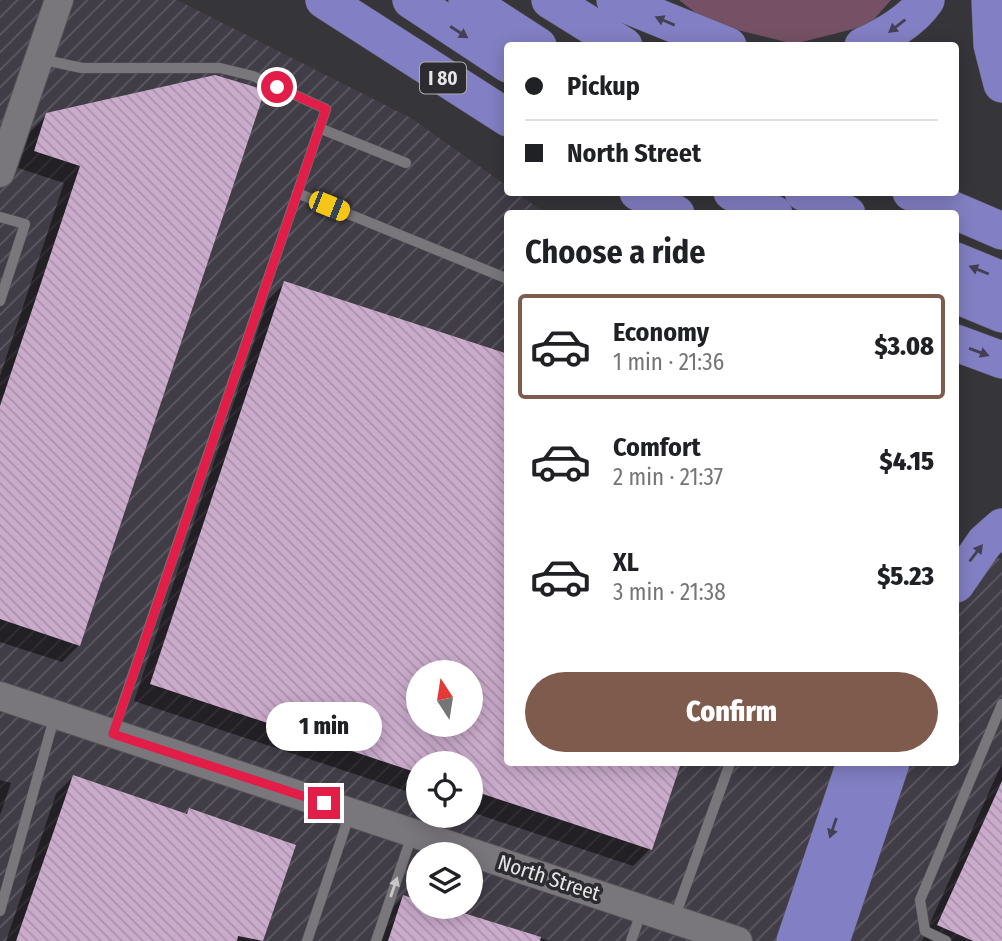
<!DOCTYPE html>
<html lang="en">
<head>
<meta charset="utf-8">
<style>
  :root { --surface:#fff; --page:#f2f2f2; --text:#202124; --muted:#757577; --line:#e0e0e0; --accent:#7e5b4c }
  body { margin:0; font-family:"Fira Sans Condensed",sans-serif; background:var(--page); color:var(--text); height:100vh; display:flex; flex-direction:column; font-size:26px; white-space:nowrap }
  * { box-sizing:border-box; margin:0 }
  p { font-size:23px; color:var(--muted) }
  .icon { flex:none; width:38px; height:38px; fill:none; stroke:currentColor; stroke-width:2; stroke-linecap:round; stroke-linejoin:round }
  .map { position:relative; flex:1; overflow:hidden }
  .side { position:absolute; left:504px; top:210px; width:455px; height:556px; display:flex; flex-direction:column; background:var(--surface); border-radius:7px; box-shadow:0 4px 18px #0003 }
  .side>* { flex:none }
  .hud { position:absolute; left:504px; top:42px; width:455px; height:154px; border-radius:7px; box-shadow:0 4px 18px #0003; display:grid; align-content:center; height:154px; padding:0 21px; background:var(--surface) }
  .needle { width:46px; rotate:348deg }
  .controls { position:absolute; left:406px; top:660px; display:grid; gap:14px }
  .controls a { display:grid; place-items:center; width:77px; height:77px; border-radius:50%; background:var(--surface); box-shadow:0 4px 18px #0003; font-size:35px }
  .end { position:absolute; width:32px; height:32px; margin:-16px; border:9px solid #e11d48; background:#fff; box-shadow:0 0 0 4px #fff }
  .from { border-radius:50% }
  .bubble { position:absolute; height:49px; border-radius:24px; background:var(--surface); box-shadow:0 4px 18px #0003; font-size:23px; font-weight:800; line-height:49px; text-align:center }
  .car { position:absolute; width:21px; height:42px; margin:-21px -10px; border-radius:9px; box-shadow:0 0 5px 2px #0007; background:linear-gradient(#f5c518 24%,#345 0 40%,#f5c518 0 76%,#345 0 86%,#f5c518 0) }
  .hud b { display:flex; align-items:center; gap:24px; height:66px; font-size:26px }
  .hud b+b { border-top:2px solid var(--line) }
  .hud i { width:18px; height:18px; background:var(--text) }
  ul { padding:0; list-style:none }
  li { display:flex; align-items:center; gap:21px; height:105px; margin:0 14px 10px; padding:0 7px; border:4px solid transparent; border-radius:7px }
  li div { flex:1 }
  li b { display:block; font-size:26px }
  li em { font-style:normal; font-weight:800 }
  li.selected { border-color:var(--accent) }
  li>.icon { width:63px; height:63px; stroke-width:1.5 }
  h2 { padding:0 21px; font-size:32px; line-height:84px }
  .action { display:flex; gap:14px; margin-top:auto; padding:14px 21px }
  .action a { flex:1; height:80px; border-radius:42px; background:var(--accent); color:#fff; font-size:28px; font-weight:800; line-height:80px; text-align:center }
  .map>svg:first-child { display:block }
</style>
</head>
<body>
<div class="map">
<svg width="1002" height="941" viewBox="0 0 1002 941">
  <defs>
    <pattern id="industrial-furrows" width="10" height="10" patternUnits="userSpaceOnUse" patternTransform="scale(1.75)"><rect width="10" height="10" fill="#413d47"/><path d="M-1 1l2-2M0 10L10 0M9 11l2-2" fill="none" stroke="#5c5962"/></pattern>
    <pattern id="building-back-hatch" width="6" height="6" patternUnits="userSpaceOnUse" patternTransform="scale(1.75)"><rect width="6" height="6" fill="#cbabcc"/><path d="M-1 5l2 2M0 0l6 6M5-1l2 2" fill="none" stroke="#aa92aa"/></pattern>
  </defs>
  <rect width="100%" height="100%" fill="#363539"/>
  <!-- industrial -->
  <path fill="url(#industrial-furrows)" fill-rule="evenodd" d="M0 0H177L411 118 507 186 508 192 516 193 546 213 508 214V763H956V552L1002 559V941H0ZM418 672H471V724H418ZM418 763H471V816H418ZM418 854H471V906H418Z"/>
  <!-- green -->
  <path fill="#765165" d="M679 0H891L869 25 794 44 709 23Z"/>
  <!-- shadow -->
  <g fill="#0007" fill-rule="evenodd">
    <path d="M215 77 79 645 62 662 0 642V376L64 183 18 168 30 132 47 115Z"/>
    <path d="M285 283 508 356V763H679L650 849 633 866 471 812V763H418V795L134 701 268 300ZM418 672H471V724H418Z"/>
    <path d="M1002 763V941H922Z"/>
    <path d="M73 777 185 815 189 810 294 846 261 941H6L56 794Z"/>
    <path d="M0 780 11 783 0 815Z"/>
    <path d="M403 897 418 901V906H435L550 941H377L386 914Z"/>
  </g>
  <!-- building -->
  <g fill="url(#building-back-hatch)" fill-rule="evenodd">
    <path d="M215 75 265 90 80 646 0 619V406L80 166 34 151 46 113Z"/>
    <path d="M284 281 508 354V763H681L652 850 471 790V763H418V773L150 684ZM418 672H471V724H418Z"/>
    <path d="M73 775 187 814 189 808 296 845 263 941 238 936 237 941H16Z"/>
    <path d="M1002 781V941H973L937 925Z"/>
    <path d="M403 895 418 900V906H441L541 937 540 941H388Z"/>
  </g>
  <g fill="none" stroke-linecap="round" stroke-linejoin="round">
    <defs>
      <g id="lane">
        <path d="M40 59 82 68H220L253 76 326 109 114 730"/>
        <path d="M319 128 406 163"/>
        <path d="M297 193 508 279"/>
        <path d="M0 217 25 224 0 301"/>
        <path d="M0 911 55 715"/>
        <path d="M674 919 730 763"/>
        <path d="M307 941 349 816"/>
        <path d="M376 941 412 835"/>
        <path d="M631 941 641 913"/>
        <path d="M946 941 925 931 920 900 1002 704"/>
      </g>
      <g id="secondary">
        <path d="M0 173 59 0"/>
        <path d="M0 696 738 941"/>
      </g>
      <g id="highway">
        <path d="M324 0 508 118"/>
        <path d="M411 0 508 64"/>
        <path d="M467 0 538 46"/>
        <path d="M550 0 624 46"/>
        <path d="M615 0 728 46"/>
        <path d="M990 0 992 45 1002 84"/>
        <path d="M863 46C886 35 912 21 926 0"/>
        <path d="M638 192 676 214"/>
        <path d="M732 192 774 214"/>
        <path d="M803 192 847 214"/>
        <path d="M911 192 1002 231"/>
        <path d="M956 261 1002 280"/>
        <path d="M956 295 1002 314"/>
        <path d="M956 343 1002 360"/>
        <path d="M956 584 985 542 1002 527"/>
        <path d="M795 941 855 763"/>
        <path d="M831 941 891 763"/>
      </g>
    </defs>
    <!-- lane casing -->
    <use href="#lane" stroke="#565458" stroke-width="11"/>
    <!-- secondary casing -->
    <use href="#secondary" stroke="#565458" stroke-width="30"/>
    <!-- highway casing -->
    <use href="#highway" stroke="#565458" stroke-width="38"/>
    <!-- lane -->
    <use href="#lane" stroke="#79777c" stroke-width="10"/>
    <!-- secondary -->
    <use href="#secondary" stroke="#79777c" stroke-width="28"/>
    <!-- highway -->
    <use href="#highway" stroke="#837fc4" stroke-width="37"/>
  </g>
  <!-- one-way arrows -->
  <defs><path id="oneway-solid" d="M-6-.8H1V-3.2L6.5 0L1 3.2V.8H-6Z" transform="scale(1.75)"/></defs>
  <g fill="#424054">
    <use href="#oneway-solid" transform="translate(665 21) rotate(-157)"/>
    <use href="#oneway-solid" transform="translate(897 26) rotate(142)"/>
    <use href="#oneway-solid" transform="translate(459 32) rotate(33)"/>
    <use href="#oneway-solid" transform="translate(979 270) rotate(-158)"/>
    <use href="#oneway-solid" transform="translate(979 352) rotate(20)"/>
    <use href="#oneway-solid" transform="translate(976 553) rotate(-52)"/>
    <use href="#oneway-solid" transform="translate(833 828) rotate(109)"/>
  </g>
  <use fill="#cbcacc" href="#oneway-solid" transform="translate(394 887) rotate(-71)"/>
  <g fill="none" stroke-linecap="round" stroke-linejoin="round">
    <!-- route -->
    <path stroke="#e11d48" stroke-width="9" d="M277 87 326 109 113 734 324 803"/>
  </g>
  <g text-anchor="middle" dominant-baseline="central" stroke-width="7" stroke-linejoin="round" paint-order="stroke">
    <!-- shield labels -->
    <rect fill="#2c2b2f" stroke="#aeadb0" stroke-width="2" x="420" y="62.5" width="46" height="31" rx="5"/>
    <g font-size="19" font-weight="bold" fill="#e6e5e7">
      <text x="443" y="78">I 80</text>
    </g>
    <!-- street labels -->
    <g font-size="21" fill="#e6e5e7" stroke="#2c2b2f">
      <text transform="translate(549 878) rotate(18)">North Street</text>
    </g>
  </g>
</svg>
<div class="controls">
<a><svg class="needle" viewBox="-14 -14 28 28"><path d="M0-13l5 13h-10z" fill="#e53935"/><path d="M0 13l5-13h-10z" fill="#757577"/></svg></a>
<a><svg class="icon" aria-label="locate" viewBox="0 0 24 24"><circle cx="12" cy="12" r="6"/><path d="M12 2v4M12 18v4M2 12h4M18 12h4"/></svg></a>
<a><svg class="icon" aria-label="layers" viewBox="0 0 24 24"><path d="M12 4l9 5-9 5-9-5zM3 14l9 5 9-5"/></svg></a>
</div>
<i class="end from" style="left:277px;top:87px"></i>
<i class="end" style="left:324px;top:803px"></i>
<div class="bubble" style="left:266px;top:702px;width:116px">1 min</div>
<i class="car" style="left:329px;top:206px;rotate:112deg"></i>
<div class="hud">
<b><i class="from"></i>Pickup</b>
<b><i></i>North Street</b>
</div>
<section class="side">
<h2>Choose a ride</h2>
<ul>
<li class="selected"><svg class="icon" aria-label="car" viewBox="0 0 24 24"><path d="M5 17H2v-5l4-1 3-4h7l3 4 3 1v5h-3M9 17h6M6 11h13"/><circle cx="7" cy="17" r="2"/><circle cx="17" cy="17" r="2"/></svg><div><b>Economy</b><p>1 min · 21:36</p></div><em>$3.08</em></li>
<li><svg class="icon" aria-label="car" viewBox="0 0 24 24"><path d="M5 17H2v-5l4-1 3-4h7l3 4 3 1v5h-3M9 17h6M6 11h13"/><circle cx="7" cy="17" r="2"/><circle cx="17" cy="17" r="2"/></svg><div><b>Comfort</b><p>2 min · 21:37</p></div><em>$4.15</em></li>
<li><svg class="icon" aria-label="car" viewBox="0 0 24 24"><path d="M5 17H2v-5l4-1 3-4h7l3 4 3 1v5h-3M9 17h6M6 11h13"/><circle cx="7" cy="17" r="2"/><circle cx="17" cy="17" r="2"/></svg><div><b>XL</b><p>3 min · 21:38</p></div><em>$5.23</em></li>
</ul>
<div class="action"><a>Confirm</a></div>
</section>
</div>
</body>
</html>
